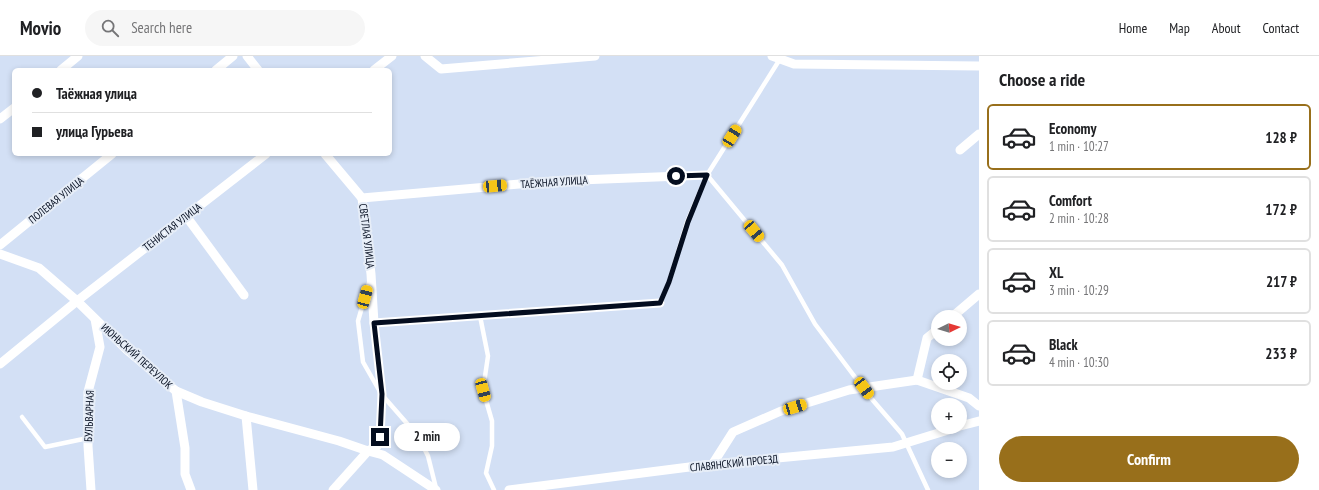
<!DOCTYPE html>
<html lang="en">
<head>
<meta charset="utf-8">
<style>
  :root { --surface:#fff; --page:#f6f6f6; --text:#202124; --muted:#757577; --line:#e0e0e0; --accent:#986f1b }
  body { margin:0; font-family:"PT Sans Narrow",sans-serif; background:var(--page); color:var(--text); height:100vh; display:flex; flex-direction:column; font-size:15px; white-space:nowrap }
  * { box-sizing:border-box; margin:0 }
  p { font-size:13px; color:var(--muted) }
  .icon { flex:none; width:22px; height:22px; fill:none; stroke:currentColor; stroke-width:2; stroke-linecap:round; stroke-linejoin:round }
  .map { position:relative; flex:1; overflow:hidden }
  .drawer { display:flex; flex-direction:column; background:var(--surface); width:340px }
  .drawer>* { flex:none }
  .guide { position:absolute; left:12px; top:12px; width:380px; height:88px; border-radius:6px; box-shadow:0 2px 6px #0003; display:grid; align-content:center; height:88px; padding:0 20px; background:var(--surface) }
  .needle { width:26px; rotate:85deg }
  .buttons { position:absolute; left:931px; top:254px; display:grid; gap:8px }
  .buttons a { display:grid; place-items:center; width:36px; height:36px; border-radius:50%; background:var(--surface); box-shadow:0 2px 6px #0003; font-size:20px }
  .end { position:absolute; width:18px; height:18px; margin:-9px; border:5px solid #040d1f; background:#fff; box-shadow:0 0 0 2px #fff }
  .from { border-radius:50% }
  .bubble { position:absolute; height:28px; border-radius:14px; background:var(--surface); box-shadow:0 2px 6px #0003; font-size:13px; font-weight:600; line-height:28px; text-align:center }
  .car { position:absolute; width:12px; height:24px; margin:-12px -6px; border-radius:5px; box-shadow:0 0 3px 1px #0007; background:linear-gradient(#f5c518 24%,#345 0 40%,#f5c518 0 76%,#345 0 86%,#f5c518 0) }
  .guide b { display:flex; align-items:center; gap:14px; height:38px; font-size:15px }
  .guide b+b { border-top:1px solid var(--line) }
  .guide i { width:10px; height:10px; background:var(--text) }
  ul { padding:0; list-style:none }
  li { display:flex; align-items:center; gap:12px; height:66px; margin:0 8px 6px; padding:0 12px; border:2px solid var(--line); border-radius:6px }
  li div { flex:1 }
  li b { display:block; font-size:15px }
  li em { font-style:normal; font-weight:600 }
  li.active { border-color:var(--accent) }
  li>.icon { width:36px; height:36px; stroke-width:1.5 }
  h2 { padding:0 20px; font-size:18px; line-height:48px }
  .button { display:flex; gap:8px; margin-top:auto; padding:8px 20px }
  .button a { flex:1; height:46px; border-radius:24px; background:var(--accent); color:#fff; font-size:16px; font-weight:600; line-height:46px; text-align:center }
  header { display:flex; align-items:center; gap:24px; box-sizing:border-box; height:56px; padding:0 20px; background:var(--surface); border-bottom:1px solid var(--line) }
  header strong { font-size:19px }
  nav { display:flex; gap:22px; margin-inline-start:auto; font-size:14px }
  .search { width:280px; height:36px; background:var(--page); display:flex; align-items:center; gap:10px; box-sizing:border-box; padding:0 14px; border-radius:22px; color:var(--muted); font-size:15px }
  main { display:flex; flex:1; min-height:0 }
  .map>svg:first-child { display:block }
</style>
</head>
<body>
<header>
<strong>Movio</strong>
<div class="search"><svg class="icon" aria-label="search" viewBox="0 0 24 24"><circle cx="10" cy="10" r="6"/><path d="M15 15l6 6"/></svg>Search here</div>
<nav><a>Home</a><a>Map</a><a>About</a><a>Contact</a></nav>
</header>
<main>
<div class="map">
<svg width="979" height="434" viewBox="0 0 979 434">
  <rect width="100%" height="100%" fill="#d3e0f5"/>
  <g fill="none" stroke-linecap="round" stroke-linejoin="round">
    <!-- service -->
    <g stroke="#fff" stroke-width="4.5">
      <path d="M707 119 782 209 815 268 870 341 902 378 928 434"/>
      <path d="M369 227 358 265 363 306 379 334"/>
      <path d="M660 247 669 226 687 166 707 119 780 3"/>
      <path d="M480 260 488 300 483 334 492 365V390L486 417 494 434"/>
      <path d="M383 340 418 380 428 400 436 432"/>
      <path d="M22 361 45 391 88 382"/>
    </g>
    <!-- minor -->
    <g stroke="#fff" stroke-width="9">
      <path d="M247 0 258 14"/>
      <path d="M425 0 441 13 595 0"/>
      <path d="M772 0 794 8 979 10"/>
      <path d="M61 14 78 0"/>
      <path d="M216 14 233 0"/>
      <path d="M374 14 392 0"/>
      <path d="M0 63 14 52"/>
      <path d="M960 94 979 78"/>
      <path d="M325 98 362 142 554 125 707 119"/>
      <path d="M362 142 371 218 374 267 660 247"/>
      <path d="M186 160 244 239"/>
      <path d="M0 189 112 98"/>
      <path d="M0 198 39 212 77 245 127 294 176 335 202 346 246 360 339 385 368 395 383 399 436 434"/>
      <path d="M952 261 979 238"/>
      <path d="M0 308 77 245 266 98"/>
      <path d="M917 324 927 282 938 273"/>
      <path d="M176 335 185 392V418L191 434"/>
      <path d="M246 360 253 434"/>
      <path d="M960 370 979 365"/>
      <path d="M712 409 733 376 781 355 849 334 917 324 969 342 979 350"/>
      <path d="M91 434 88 390V336L100 291 95 263"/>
      <path d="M333 434 368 395 377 390 380 381 382 338 374 267"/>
      <path d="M509 434 705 409 893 391 958 371"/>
    </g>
  </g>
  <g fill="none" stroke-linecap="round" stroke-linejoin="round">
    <!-- route -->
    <path stroke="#040d1f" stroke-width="5" d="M380 381 382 338 374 267 660 247 669 226 688 166 707 119 676 120"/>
  </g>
  <g text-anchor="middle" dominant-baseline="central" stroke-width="4" stroke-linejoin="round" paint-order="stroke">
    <!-- street labels -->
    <g font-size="11" fill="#040d1f" stroke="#e6edf7">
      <text transform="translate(554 126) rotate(-4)">ТАЁЖНАЯ УЛИЦА</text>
      <text transform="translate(56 144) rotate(-39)">ПОЛЕВАЯ УЛИЦА</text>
      <text transform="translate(172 171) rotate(-38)">ТЕНИСТАЯ УЛИЦА</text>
      <text transform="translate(367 180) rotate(83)">СВЕТЛАЯ УЛИЦА</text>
      <text transform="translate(137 300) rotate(42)">ИЮНЬСКИЙ ПЕРЕУЛОК</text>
      <text transform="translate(89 360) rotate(-88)">БУЛЬВАРНАЯ</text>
      <text transform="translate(734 407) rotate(-6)">СЛАВЯНСКИЙ ПРОЕЗД</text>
    </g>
  </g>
</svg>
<div class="buttons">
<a><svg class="needle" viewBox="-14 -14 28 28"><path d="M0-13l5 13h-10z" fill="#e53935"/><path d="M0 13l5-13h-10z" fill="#757577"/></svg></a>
<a><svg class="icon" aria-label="locate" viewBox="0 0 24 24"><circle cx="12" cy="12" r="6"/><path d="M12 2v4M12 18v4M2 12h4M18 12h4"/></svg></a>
<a>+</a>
<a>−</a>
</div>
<i class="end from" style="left:676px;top:120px"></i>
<i class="end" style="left:380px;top:381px"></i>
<div class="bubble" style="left:394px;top:367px;width:66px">2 min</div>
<i class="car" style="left:732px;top:80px;rotate:32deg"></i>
<i class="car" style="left:495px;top:130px;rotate:85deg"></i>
<i class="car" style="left:754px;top:175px;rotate:140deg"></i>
<i class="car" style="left:365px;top:241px;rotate:15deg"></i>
<i class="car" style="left:864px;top:332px;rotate:143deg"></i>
<i class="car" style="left:483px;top:334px;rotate:165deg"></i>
<i class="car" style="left:795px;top:351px;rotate:73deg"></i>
<div class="guide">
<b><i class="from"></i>Таёжная улица</b>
<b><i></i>улица Гурьева</b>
</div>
</div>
<section class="drawer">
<h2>Choose a ride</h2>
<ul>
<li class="active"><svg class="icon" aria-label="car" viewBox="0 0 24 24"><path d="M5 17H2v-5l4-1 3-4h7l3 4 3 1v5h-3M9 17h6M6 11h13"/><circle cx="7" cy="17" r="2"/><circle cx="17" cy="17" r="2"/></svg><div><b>Economy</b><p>1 min · 10:27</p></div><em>128 ₽</em></li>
<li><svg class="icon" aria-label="car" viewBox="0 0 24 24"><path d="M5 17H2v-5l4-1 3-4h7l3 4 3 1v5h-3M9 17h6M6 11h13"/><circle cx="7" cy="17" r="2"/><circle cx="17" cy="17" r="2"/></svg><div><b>Comfort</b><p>2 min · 10:28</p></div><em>172 ₽</em></li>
<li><svg class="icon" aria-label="car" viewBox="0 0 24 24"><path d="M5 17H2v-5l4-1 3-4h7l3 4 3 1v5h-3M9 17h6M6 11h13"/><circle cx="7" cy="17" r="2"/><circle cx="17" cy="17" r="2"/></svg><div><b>XL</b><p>3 min · 10:29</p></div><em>217 ₽</em></li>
<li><svg class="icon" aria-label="car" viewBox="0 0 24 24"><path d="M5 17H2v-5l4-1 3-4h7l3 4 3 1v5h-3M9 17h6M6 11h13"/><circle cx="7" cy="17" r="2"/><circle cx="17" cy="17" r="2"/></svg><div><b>Black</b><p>4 min · 10:30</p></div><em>233 ₽</em></li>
</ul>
<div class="button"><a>Confirm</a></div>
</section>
</main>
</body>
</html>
